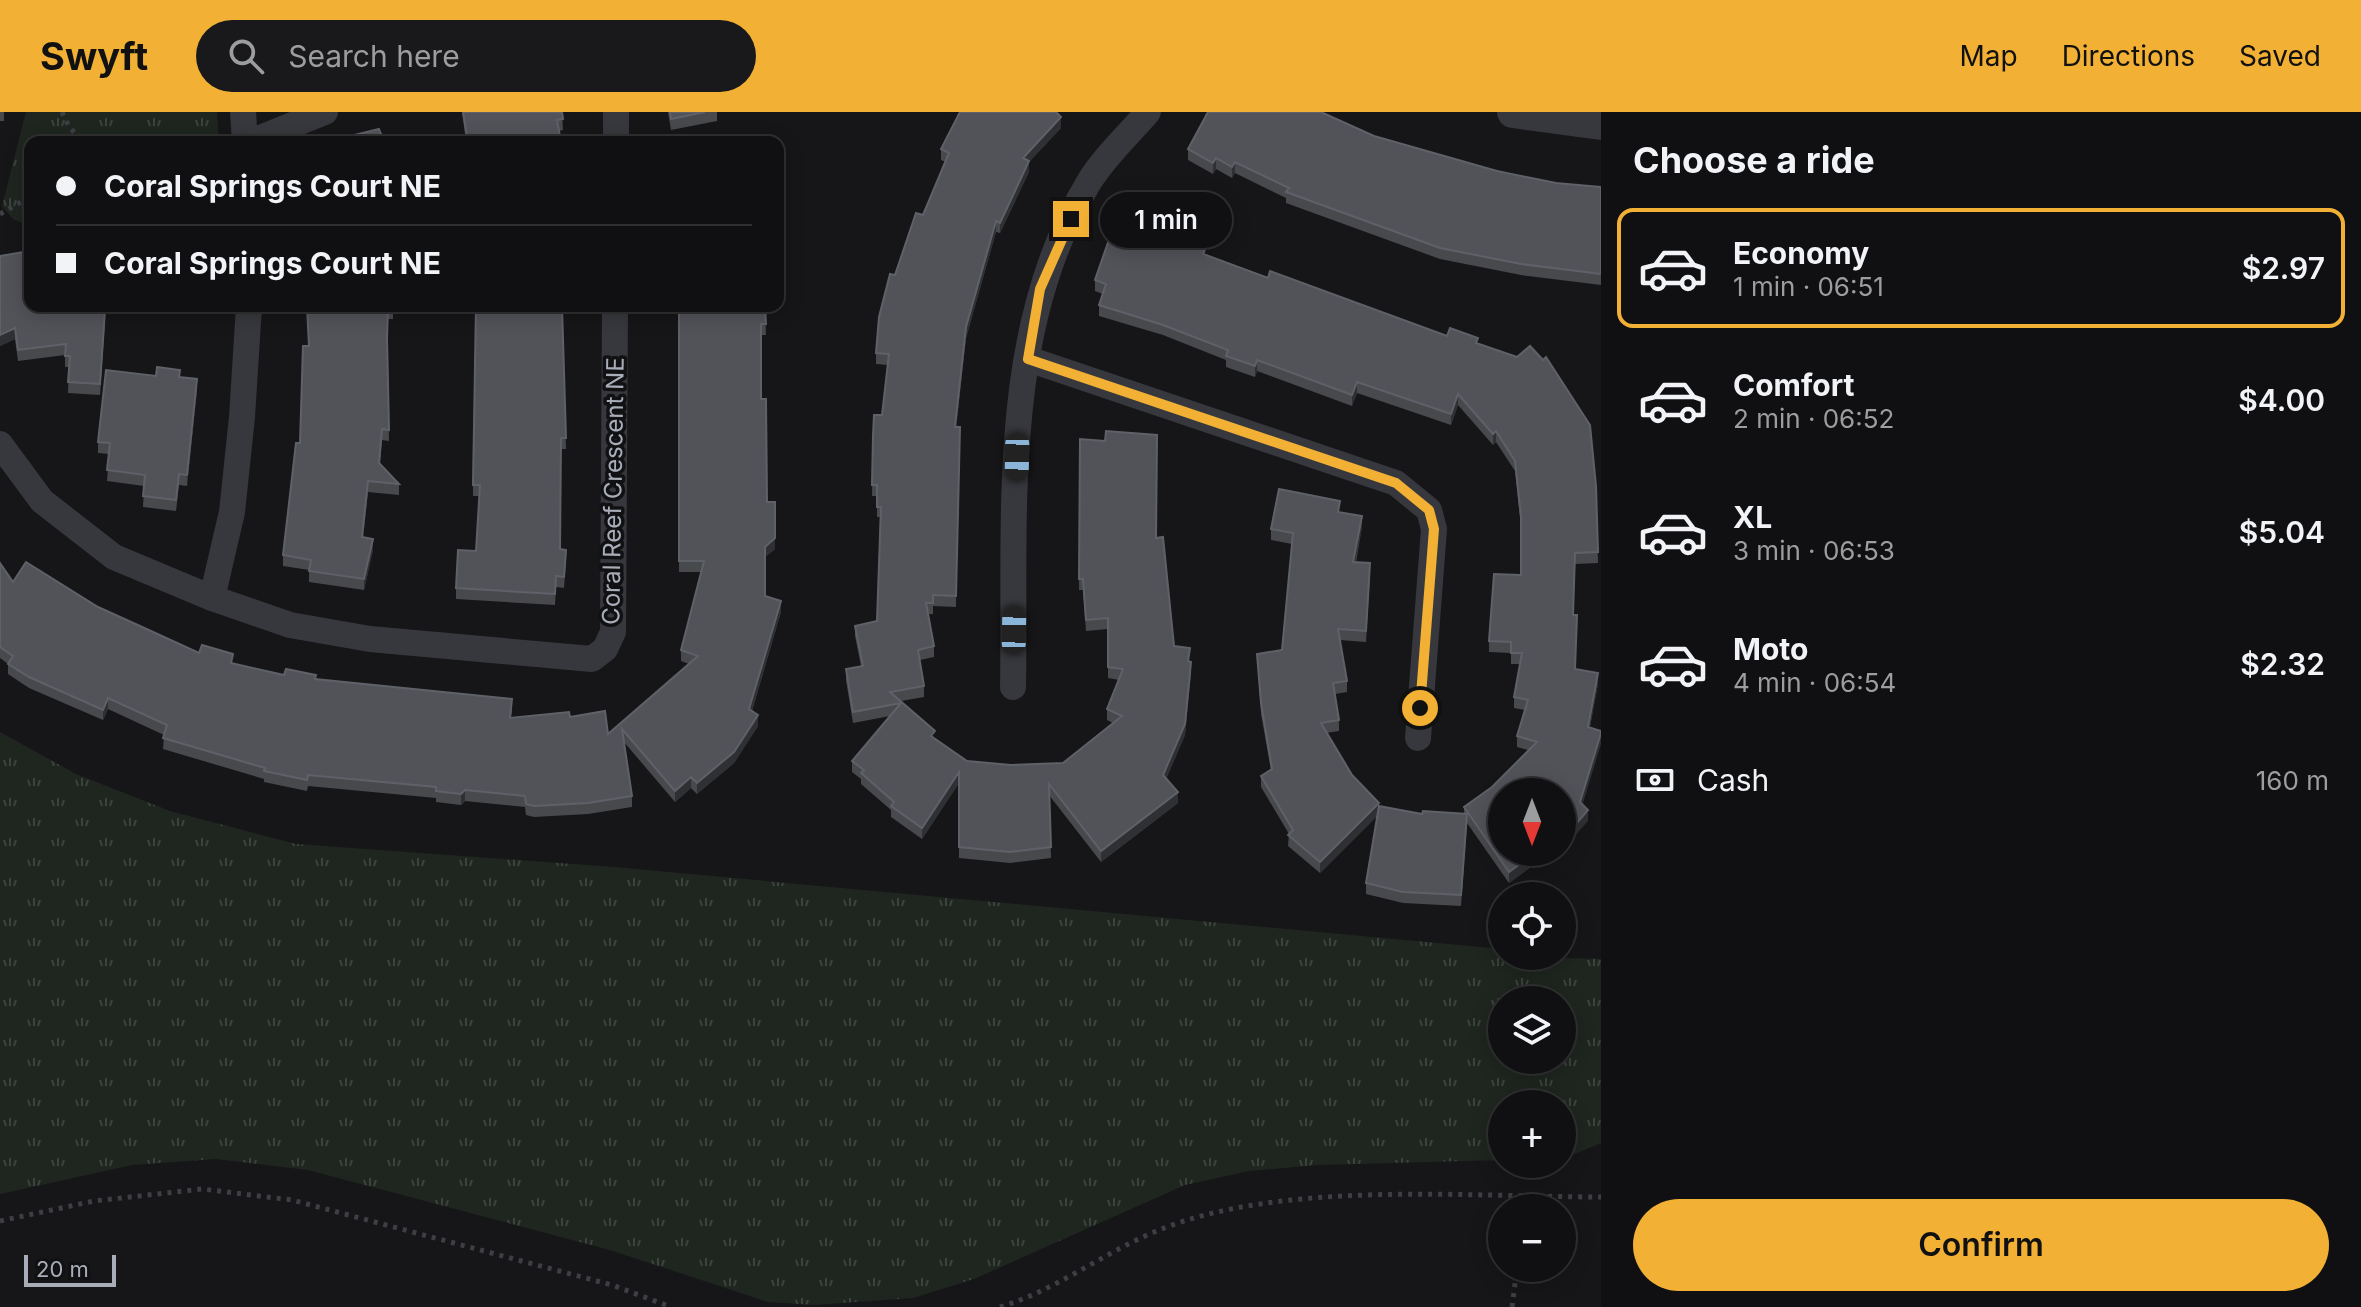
<!DOCTYPE html>
<html lang="en">
<head>
<meta charset="utf-8">
<style>
  :root { --surface:#101012; --page:#19191b; --text:#f1f3f6; --muted:#9c9d9f; --line:#303032; --accent:#f2b134 }
  body { margin:0; font-family:Inter,sans-serif; background:var(--page); color:var(--text); height:100vh; display:flex; flex-direction:column; font-size:30px; white-space:nowrap }
  * { box-sizing:border-box; margin:0 }
  p { font-size:26px; color:var(--muted) }
  .icon { flex:none; width:44px; height:44px; fill:none; stroke:currentColor; stroke-width:2; stroke-linecap:round; stroke-linejoin:round }
  .map { position:relative; flex:1; overflow:hidden }
  .drawer { display:flex; flex-direction:column; background:var(--surface); width:760px }
  .drawer>* { flex:none }
  .top-card { position:absolute; left:24px; top:24px; width:760px; height:176px; border-radius:16px; box-shadow:0 4px 20px #0003,0 0 0 2px var(--line); display:grid; align-content:center; height:176px; padding:0 32px; background:var(--surface) }
  .needle { width:52px; rotate:180deg }
  .buttons { position:absolute; left:1488px; top:666px; display:grid; gap:16px }
  .buttons a { display:grid; place-items:center; width:88px; height:88px; border-radius:50%; background:var(--surface); box-shadow:0 4px 20px #0003,0 0 0 2px var(--line); font-size:40px }
  .scale { position:absolute; left:24px; bottom:20px; width:92px; box-sizing:border-box; padding-left:8px; border:4px solid #a8adb8; border-top:0; font-size:22px; line-height:28px; white-space:nowrap; color:#a8adb8; -webkit-text-stroke:6px #111113; paint-order:stroke }
  .end { position:absolute; width:36px; height:36px; margin:-18px; border:10px solid #f2b134; background:#111; box-shadow:0 0 0 4px #111 }
  .from { border-radius:50% }
  .bubble { position:absolute; height:56px; border-radius:28px; background:var(--surface); box-shadow:0 4px 20px #0003,0 0 0 2px var(--line); font-size:26px; font-weight:600; line-height:56px; text-align:center }
  .car { position:absolute; width:24px; height:48px; margin:-24px -12px; border-radius:10px; box-shadow:0 0 6px 2px #0007; background:linear-gradient(#222 24%,#8ab4d8 0 40%,#222 0 76%,#8ab4d8 0 86%,#222 0) }
  .top-card b { display:flex; align-items:center; gap:28px; height:76px; font-size:30px }
  .top-card b+b { border-top:2px solid var(--line) }
  .top-card i { width:20px; height:20px; background:var(--text) }
  ul { padding:0; list-style:none }
  li { display:flex; align-items:center; gap:24px; height:120px; margin:0 16px 12px; padding:0 16px; border:4px solid transparent; border-radius:16px }
  li div { flex:1 }
  li b { display:block; font-size:30px }
  li em { font-style:normal; font-weight:600 }
  li.current { border-color:var(--accent) }
  li>.icon { width:72px; height:72px; stroke-width:1.5 }
  h2 { padding:0 32px; font-size:36px; line-height:96px }
  .pay { display:flex; align-items:center; gap:20px; height:88px; padding:0 32px; font-size:30px }
  .pay p { margin-inline-start:auto }
  .primary-button { display:flex; gap:16px; margin-top:auto; padding:16px 32px }
  .primary-button a { flex:1; height:92px; border-radius:48px; background:var(--accent); color:#111; font-size:32px; font-weight:600; line-height:92px; text-align:center }
  header { display:flex; align-items:center; gap:48px; box-sizing:border-box; height:112px; padding:0 40px; background:var(--accent); color:#111 }
  header strong { font-size:38px }
  nav { display:flex; gap:44px; margin-inline-start:auto; font-size:28px }
  .search { width:560px; height:72px; background:var(--page); display:flex; align-items:center; gap:20px; box-sizing:border-box; padding:0 28px; border-radius:44px; color:var(--muted); font-size:30px }
  main { display:flex; flex:1; min-height:0 }
  .map>svg:first-child { display:block }
</style>
</head>
<body>
<header>
<strong>Swyft</strong>
<div class="search"><svg class="icon" aria-label="search" viewBox="0 0 24 24"><circle cx="10" cy="10" r="6"/><path d="M15 15l6 6"/></svg>Search here</div>
<nav><a>Map</a><a>Directions</a><a>Saved</a></nav>
</header>
<main>
<div class="map">
<svg width="1601" height="1195" viewBox="0 0 1601 1195">
  <defs>
    <pattern id="park-tufts" width="24" height="20" patternUnits="userSpaceOnUse" patternTransform="scale(2)"><rect width="24" height="20" fill="#1e261f"/><path d="M3 7l-1-3M5 7V3M7 7l1-3M15 17l-1-3M17 17v-4M19 17l1-3" fill="none" stroke="#3c433d"/></pattern>
  </defs>
  <rect width="100%" height="100%" fill="#161618"/>
  <!-- park -->
  <g fill="url(#park-tufts)" fill-rule="evenodd">
    <path d="M26 0H217L219 30H30V114L13 107 2 94Z"/>
    <path d="M0 620 76 662 170 699 296 732 614 755 1502 837V844L1601 847V1031L1562 1047V992H1502V1048L1317 1053 1249 1059 1185 1073 974 1167 913 1186 814 1193 768 1190 610 1138 308 1058 216 1047 132 1053 0 1082ZM1502 888H1562V948H1502Z"/>
  </g>
  <g fill="none" stroke-linecap="round" stroke-linejoin="round">
    <!-- path -->
    <g stroke="#3d3f44" stroke-width="5" stroke-dasharray="4 6" stroke-linecap="butt">
      <path d="M62 0 69 15 84 30"/>
      <path d="M129 30H149"/>
      <path d="M0 102 30 85"/>
      <path d="M0 1109 94 1089 202 1077 292 1088 612 1173 671 1195"/>
      <path d="M1000 1195C1057 1178 1104 1140 1159 1118 1283 1068 1467 1085 1601 1085"/>
      <path d="M1512 1195 1517 1156"/>
    </g>
    <!-- minor -->
    <g stroke="#37383d" stroke-width="26">
      <path d="M243 0 245 30"/>
      <path d="M616 0V30"/>
      <path d="M250 30 325 0"/>
      <path d="M1028 247 1396 371 1429 398 1434 417 1418 626"/>
      <path d="M0 332 42 389 114 445 212 486 290 513 370 527 592 547 605 537 613 520 615 194"/>
      <path d="M212 486 232 400 242 305 249 194"/>
      <path d="M1013 575C1016 408 998 219 1089 70 1104 45 1129 22 1148 0"/>
    </g>
    <!-- tertiary -->
    <path stroke="#37383d" stroke-width="32" d="M1513 0 1601 12"/>
  </g>
  <!-- wall -->
  <g fill="#47494d">
    <rect x="0" y="0" width="4" height="9"/>
    <path d="M462 0H562L563 18 559 19 561 30H466Z"/>
    <path d="M668 0H717V9L671 18Z"/>
    <path d="M1061 16 1029 50V60L1000 121 996 120 966 226 956 315V495L933 494V502H928L934 534V545L920 548 924 574V585L901 589 935 627 967 649 1011 653 1063 651 1113 611 1107 608V597L1119 568 1108 566V517L1086 519 1083 478H1079L1080 327 1156 426 1174 534 1190 550 1191 561 1185 623 1166 667 1178 691 1101 750 1049 683 1051 746 1010 751 959 746V671L922 727 891 705V698L861 672V667L852 660V649L890 604 853 611 846 568V557L861 554 855 524V514L877 509 880 405H877V384H872L873 323 882 303 888 253 876 252V241L895 163 946 50 941 48V37Z"/>
    <path d="M1374 24 1497 59 1556 71 1601 75V173L1521 163 1440 147 1286 91V86L1235 61 1232 66 1216 57 1213 62 1188 48V37Z"/>
    <path d="M1160 133 1206 142 1268 166 1447 224 1478 231 1596 374 1598 451 1575 452 1573 503 1575 557 1598 572 1590 615 1582 692 1588 709 1562 680 1551 740 1509 771 1467 711 1461 794 1403 791 1366 782V771L1377 704 1320 761 1288 734 1289 722 1261 675V664L1271 658 1261 602 1257 542 1282 538 1292 432 1271 428V417L1340 400 1362 415 1356 450 1370 462 1366 530 1340 528 1347 569V580L1335 582 1339 608V619L1326 621 1352 663 1379 694 1422 702H1464V695L1492 675 1528 638 1517 635V624L1525 598 1514 596V585L1520 552H1511V541L1489 540V529L1521 463V415L1515 359 1496 330 1493 333 1458 293 1451 313 1357 281 1352 294 1257 259 1255 265 1226 255V248L1163 223 1099 204V193L1103 182 1095 179V168Z"/>
    <path d="M0 144 30 194 105 209 100 283 68 281 69 255H65V243L18 249 15 227 0 234Z"/>
    <path d="M393 194V207H388L387 232 389 329 382 328 380 352 399 372V383L368 380 363 426 373 438 364 478 309 470V458L283 454V443L300 331 309 234Z"/>
    <path d="M562 194 566 337H561V437L566 449 564 476 556 475 555 493 456 487V476L476 439 479 384H473V373L476 210Z"/>
    <path d="M679 194H765L766 223H761V287L767 390 775 437 765 445V484L781 500 752 599 758 614 734 651 697 682 691 676 675 690 624 630 632 684V695L588 702 534 705 526 703 525 695 465 689 461 693 436 690V686L308 674 307 679 264 670V667L163 637 164 623 108 597 103 608 29 576 8 562V552L0 546V451L13 470 98 495 199 541 233 552 284 563 512 598 511 606 570 605 608 622 689 552 681 549V538L701 460H679Z"/>
    <path d="M156 264 180 265 197 278 187 374 179 373 176 399 143 395 144 374 107 369 109 342 98 341V330Z"/>
  </g>
  <!-- shaded-wall -->
  <g fill="#2f3033">
    <path d="M1061 5V16L1029 50V60L1000 121V111L1023 46Z"/>
    <path d="M1216 46V57L1213 62V51Z"/>
    <path d="M1235 50V61L1232 66V55Z"/>
    <path d="M996 109V120L966 226 955 326V315L966 215Z"/>
    <path d="M15 216V227L0 234V223Z"/>
    <path d="M1257 248V259L1255 265V254Z"/>
    <path d="M197 267V278L187 374V363Z"/>
    <path d="M1357 270V281L1352 294V283Z"/>
    <path d="M1458 282V293L1451 313V302Z"/>
    <path d="M1496 319V330L1493 333V322Z"/>
    <path d="M368 369V380L362 436V425Z"/>
    <path d="M1362 404V415L1353 460V450Z"/>
    <path d="M775 426V437L765 445V435Z"/>
    <path d="M373 427V438L364 478V467Z"/>
    <path d="M781 489V500L749 608V597Z"/>
    <path d="M1191 550 1185 623 1163 674V663Z"/>
    <path d="M1598 561V572L1588 625V615Z"/>
    <path d="M108 586V597L103 608V598Z"/>
    <path d="M758 603V614L734 651 697 682V671Z"/>
    <path d="M1601 621V632L1580 701V690Z"/>
    <path d="M959 660V671L922 727V716Z"/>
    <path d="M691 665V676L675 690V679Z"/>
    <path d="M465 678V689L461 693V682Z"/>
    <path d="M1178 680V691L1101 750V739Z"/>
    <path d="M1379 691V702L1320 761V750Z"/>
    <path d="M1588 698V709L1562 738V728Z"/>
    <path d="M1536 740H1551L1509 771V760Z"/>
  </g>
  <!-- building -->
  <g fill="#525359" stroke="#5f6168" stroke-width="2">
    <path d="M463 0H562L563 7 557 8 561 30H468Z"/>
    <path d="M670 0H705L671 7Z"/>
    <path d="M960 0H1056L1061 5 1023 46 1029 49 1000 111 996 109 966 215 955 315H960L956 484 933 483V491H926L934 534 918 538 924 574 890 580 935 619 931 624 967 649 1011 653 1063 651 1122 604 1107 597 1123 557 1108 555V506L1086 508 1083 467H1079L1080 327 1105 329 1106 319 1157 323 1156 426 1163 425 1174 534 1190 536 1188 549 1191 550 1185 612 1163 663 1178 680 1101 739 1049 672 1051 735 1010 740 959 735V660L922 716 891 694 894 690 861 661 864 658 852 649 901 591 853 600 846 557 863 554 855 514 877 509 881 395H877V373H872L873 323 874 303H882L889 242 876 241 879 205 890 162 895 163 916 101 923 103 949 41 941 37Z"/>
    <path d="M1208 0H1321L1374 24 1497 59 1556 71 1601 75V162L1521 152 1440 136 1286 80 1289 76 1235 50 1232 55 1216 46 1213 51 1188 37Z"/>
    <path d="M379 17 384 30H326Z"/>
    <path d="M1112 119 1160 133 1164 120 1206 135 1203 142 1268 166 1270 159 1447 224 1450 216 1478 226 1476 231 1517 245 1530 234 1543 248 1546 245 1590 313 1596 374 1598 440 1575 441 1573 503H1577L1575 557 1598 561 1588 615 1601 619V621L1580 690 1588 698 1562 728V680H1502V740H1536L1509 760 1464 695 1492 675 1537 630 1517 624 1528 588 1514 585 1522 541H1511V530L1489 529 1494 462 1521 463V405L1515 349 1496 319 1493 322 1458 282 1451 302 1357 270 1352 283 1257 248 1255 254 1226 244 1228 238 1163 213 1099 193 1106 172 1095 168Z"/>
    <path d="M30 139V194H73L105 198 100 272 68 270 70 244H65L66 232 18 238 15 216 0 223V144Z"/>
    <path d="M307 194H393V196H388L387 226 389 318 382 317 379 351 399 372 368 369 362 425 373 427 364 467 309 459 311 448 283 443 296 331H300L303 234H309Z"/>
    <path d="M476 194H562L566 326H561L560 437 566 438 564 465 556 464 555 482 456 476 458 438 476 439 480 373H473Z"/>
    <path d="M679 194H765L766 212H761V287H766L767 390H775V426L765 435V484L781 489 749 597 758 603 734 640 697 671 691 665 675 679 622 617 632 684 588 691 534 694 526 692 525 684 465 678 461 682 436 679V675L308 663 307 668 264 659 265 656 163 626 167 613 108 586 103 598 29 565 8 552 13 544 0 535V451L13 470 26 450 98 495 140 514 199 541 202 533 233 542 231 551 284 563 286 557 316 563 315 567 512 587 510 606 569 600 570 605 605 599 608 622 698 544 681 538 704 449H679Z"/>
    <path d="M157 255 180 258 179 265 197 267 187 363 179 362 176 388 143 384 145 363 107 358 110 331 98 330 106 258 156 264Z"/>
    <path d="M1279 377 1340 389 1338 400 1362 404 1353 450 1370 451 1366 519 1338 517 1347 569 1333 571 1339 608 1321 611 1352 663 1379 691 1320 750 1288 723 1293 718 1261 664 1272 657 1261 591 1257 542 1282 538 1293 421 1271 417Z"/>
    <path d="M1379 694 1422 702 1423 699 1467 702 1461 783 1403 780 1366 771Z"/>
  </g>
  <g fill="none" stroke-linecap="round" stroke-linejoin="round">
    <!-- route -->
    <path stroke="#f2b134" stroke-width="10" d="M1071 107 1040 177 1028 247 1396 371 1429 398 1434 417 1420 596"/>
  </g>
  <g text-anchor="middle" dominant-baseline="central" stroke-width="7" stroke-linejoin="round" paint-order="stroke">
    <!-- street labels -->
    <g font-size="24" fill="#a8adb8" stroke="#111113">
      <text transform="translate(613 379) rotate(-89)">Coral Reef Crescent NE</text>
    </g>
  </g>
</svg>
<div class="buttons">
<a><svg class="needle" viewBox="-14 -14 28 28"><path d="M0-13l5 13h-10z" fill="#e53935"/><path d="M0 13l5-13h-10z" fill="#9c9d9f"/></svg></a>
<a><svg class="icon" aria-label="locate" viewBox="0 0 24 24"><circle cx="12" cy="12" r="6"/><path d="M12 2v4M12 18v4M2 12h4M18 12h4"/></svg></a>
<a><svg class="icon" aria-label="layers" viewBox="0 0 24 24"><path d="M12 4l9 5-9 5-9-5zM3 14l9 5 9-5"/></svg></a>
<a>+</a>
<a>−</a>
</div>
<div class="scale">20 m</div>
<i class="end from" style="left:1420px;top:596px"></i>
<i class="end" style="left:1071px;top:107px"></i>
<div class="bubble" style="left:1100px;top:80px;width:132px">1 min</div>
<i class="car" style="left:1017px;top:345px;rotate:181deg"></i>
<i class="car" style="left:1014px;top:518px;rotate:1deg"></i>
<div class="top-card">
<b><i class="from"></i>Coral Springs Court NE</b>
<b><i></i>Coral Springs Court NE</b>
</div>
</div>
<section class="drawer">
<h2>Choose a ride</h2>
<ul>
<li class="current"><svg class="icon" aria-label="car" viewBox="0 0 24 24"><path d="M5 17H2v-5l4-1 3-4h7l3 4 3 1v5h-3M9 17h6M6 11h13"/><circle cx="7" cy="17" r="2"/><circle cx="17" cy="17" r="2"/></svg><div><b>Economy</b><p>1 min · 06:51</p></div><em>$2.97</em></li>
<li><svg class="icon" aria-label="car" viewBox="0 0 24 24"><path d="M5 17H2v-5l4-1 3-4h7l3 4 3 1v5h-3M9 17h6M6 11h13"/><circle cx="7" cy="17" r="2"/><circle cx="17" cy="17" r="2"/></svg><div><b>Comfort</b><p>2 min · 06:52</p></div><em>$4.00</em></li>
<li><svg class="icon" aria-label="car" viewBox="0 0 24 24"><path d="M5 17H2v-5l4-1 3-4h7l3 4 3 1v5h-3M9 17h6M6 11h13"/><circle cx="7" cy="17" r="2"/><circle cx="17" cy="17" r="2"/></svg><div><b>XL</b><p>3 min · 06:53</p></div><em>$5.04</em></li>
<li><svg class="icon" aria-label="car" viewBox="0 0 24 24"><path d="M5 17H2v-5l4-1 3-4h7l3 4 3 1v5h-3M9 17h6M6 11h13"/><circle cx="7" cy="17" r="2"/><circle cx="17" cy="17" r="2"/></svg><div><b>Moto</b><p>4 min · 06:54</p></div><em>$2.32</em></li>
</ul>
<div class="pay"><svg class="icon" aria-label="cash" viewBox="0 0 24 24"><path d="M3 7h18v10H3z"/><circle cx="12" cy="12" r="2"/></svg>Cash<p>160 m</p></div>
<div class="primary-button"><a>Confirm</a></div>
</section>
</main>
</body>
</html>
